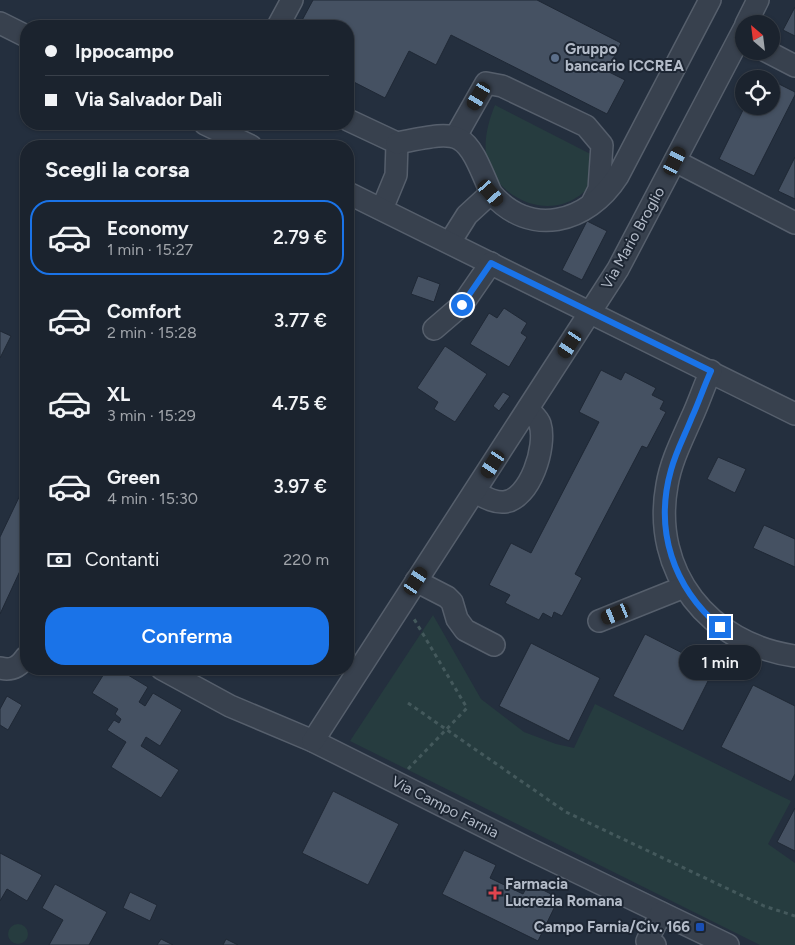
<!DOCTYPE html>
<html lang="it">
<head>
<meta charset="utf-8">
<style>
  :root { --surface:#1b232e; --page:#282f3a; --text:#f1f3f6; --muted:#a0a4aa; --line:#39404a; --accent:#1a73e8 }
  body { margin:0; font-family:Figtree,sans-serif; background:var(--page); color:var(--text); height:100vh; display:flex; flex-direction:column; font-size:19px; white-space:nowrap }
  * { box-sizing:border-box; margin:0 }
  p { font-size:16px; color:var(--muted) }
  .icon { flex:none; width:28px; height:28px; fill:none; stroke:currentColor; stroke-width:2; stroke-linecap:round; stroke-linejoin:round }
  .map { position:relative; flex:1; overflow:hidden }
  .panel { position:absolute; left:20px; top:140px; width:334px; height:535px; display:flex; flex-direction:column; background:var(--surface); border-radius:20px; box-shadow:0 1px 4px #0004,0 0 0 1px var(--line) }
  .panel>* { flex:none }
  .banner { position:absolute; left:20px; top:20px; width:334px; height:110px; border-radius:20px; box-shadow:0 1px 4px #0004,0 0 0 1px var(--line); display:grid; align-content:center; height:110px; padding:0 25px; background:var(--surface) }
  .needle { width:32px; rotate:332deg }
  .tools { position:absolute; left:735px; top:15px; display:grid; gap:10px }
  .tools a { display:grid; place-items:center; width:45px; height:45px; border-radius:50%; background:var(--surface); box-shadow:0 1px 4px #0004,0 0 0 1px var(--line); font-size:25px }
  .end { position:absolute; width:22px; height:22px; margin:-11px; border:6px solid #1a73e8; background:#fff; box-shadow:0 0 0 2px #fff }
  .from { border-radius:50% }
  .bubble { position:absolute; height:35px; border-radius:18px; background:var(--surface); box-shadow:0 1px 4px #0004,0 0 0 1px var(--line); font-size:16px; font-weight:600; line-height:35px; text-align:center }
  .car { position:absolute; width:15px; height:30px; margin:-15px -8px; border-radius:6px; box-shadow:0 0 4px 1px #0007; background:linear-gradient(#222 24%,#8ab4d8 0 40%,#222 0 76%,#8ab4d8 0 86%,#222 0) }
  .banner b { display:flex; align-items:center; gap:18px; height:48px; font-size:19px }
  .banner b+b { border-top:1px solid var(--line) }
  .banner i { width:12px; height:12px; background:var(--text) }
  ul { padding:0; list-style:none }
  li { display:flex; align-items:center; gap:15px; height:75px; margin:0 10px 8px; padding:0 15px; border:2px solid transparent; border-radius:20px }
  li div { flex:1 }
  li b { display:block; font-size:19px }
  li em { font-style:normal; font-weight:600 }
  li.selected { border-color:var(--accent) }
  li>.icon { width:45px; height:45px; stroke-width:1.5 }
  h2 { padding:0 25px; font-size:22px; line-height:60px }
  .pay { display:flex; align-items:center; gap:12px; height:55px; padding:0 25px; font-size:19px }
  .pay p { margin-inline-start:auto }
  .primary-button { display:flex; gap:10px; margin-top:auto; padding:10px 25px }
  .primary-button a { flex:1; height:58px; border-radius:20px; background:var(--accent); color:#fff; font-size:20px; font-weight:600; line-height:58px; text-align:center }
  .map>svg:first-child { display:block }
</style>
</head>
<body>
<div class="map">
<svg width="795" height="945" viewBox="0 0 795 945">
  <rect width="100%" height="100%" fill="#242f3e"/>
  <!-- green -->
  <g fill="#263c3f">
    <path d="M495 105 608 163C598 176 589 191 574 199 540 219 491 193 486 154 484 137 489 120 495 105Z"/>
    <path d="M433 615 481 699 524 732 556 744 574 748 595 704 791 801 768 844 795 863V945H760L350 741Z"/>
    <circle cx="18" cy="934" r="10"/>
  </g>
  <!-- building -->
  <g fill="#455162" stroke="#1f2835">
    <path d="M313 0H537L621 43 607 71 625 80 607 114 451 35 436 65 409 51 385 98 348 79V26H299Z"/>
    <path d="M795 7V36L783 30Z"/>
    <path d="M771 80 795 92V95L754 176 719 159 745 106H771Z"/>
    <path d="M795 157V199L778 191Z"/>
    <path d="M587 221 607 231 582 280 562 270Z"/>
    <path d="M418 276 440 284 434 302 411 294Z"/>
    <path d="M504 308 527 323 521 333 527 337 509 367 470 344 489 313 497 318Z"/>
    <path d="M0 331 11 336 0 358Z"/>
    <path d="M445 346 487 374 455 422 434 409 438 402 417 388Z"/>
    <path d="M601 370 621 380 625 372 656 388 652 395 664 401 660 409 666 412 647 448 642 446 575 574 582 578 562 616 554 612 552 618 543 613 539 620 505 603 510 595 489 585 511 543 531 553 599 422 579 412Z"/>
    <path d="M503 392 510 396 499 411 493 406Z"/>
    <path d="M718 457 746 469 735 493 707 479Z"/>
    <path d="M22 491 26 493V558L0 614V537Z"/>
    <path d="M764 525 795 539V567L753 548Z"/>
    <path d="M645 634 714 669 683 731 613 696Z"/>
    <path d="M531 643 600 678 569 741 499 706Z"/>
    <path d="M107 669H118L148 687 139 702 145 706 153 693 182 710 160 746 146 737 141 746 179 770 161 798 111 767 126 742 107 730 114 720 119 723 121 719 115 714 118 709 92 693Z"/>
    <path d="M753 685 795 706V774L791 782 721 747Z"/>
    <path d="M7 696 22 705 8 730 0 725V709Z"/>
    <path d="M333 791 399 824 368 885 302 853Z"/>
    <path d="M795 808V851L777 842Z"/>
    <path d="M464 850 496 865 490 878 523 894 529 883 559 898 538 941 442 894Z"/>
    <path d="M0 853 42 875 27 901 7 889 0 901Z"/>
    <path d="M55 884 107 912 89 945H49L63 920 42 908Z"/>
    <path d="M130 892 157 905 150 921 123 908Z"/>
    <path d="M161 939 173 945H157Z"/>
    <path d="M226 939 238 945H223Z"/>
  </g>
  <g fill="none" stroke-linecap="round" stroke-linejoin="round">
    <defs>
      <g id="minor">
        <path d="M0 23 26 36"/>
        <path d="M746 24 758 0"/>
        <path d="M278 26 292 0"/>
        <path d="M766 51 795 66"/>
        <path d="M348 120 397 143 396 175 382 209"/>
        <path d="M205 124 251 146"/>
        <path d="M456 136 486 83 502 86 586 126 602 145 599 189 592 203"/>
        <path d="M397 143C463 130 464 128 491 193L467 215 450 242"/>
        <path d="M675 161 795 223"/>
        <path d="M348 193 795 414"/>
        <path d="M491 193C530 238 587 224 618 176L710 0"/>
        <path d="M434 329 462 305 491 263"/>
        <path d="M711 371C704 386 699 402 692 417 682 440 671 461 667 485 651 572 709 644 795 656"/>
        <path d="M475 492C483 496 493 503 504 502 530 500 547 446 540 424 538 418 532 414 528 409"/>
        <path d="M416 581 447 597 452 602 457 619 465 630 494 645"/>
        <path d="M599 621 684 587"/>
        <path d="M0 668C12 671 19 667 26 657"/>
        <path d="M162 669 230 706 313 741 529 849 728 945"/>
        <path d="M313 741 618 269 744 29"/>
        <path d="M655 945 647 941 661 913"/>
      </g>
    </defs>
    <!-- minor casing -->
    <use href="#minor" stroke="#565f6c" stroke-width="24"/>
    <!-- path -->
    <g stroke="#44595c" stroke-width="3" stroke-dasharray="4 4" stroke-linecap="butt">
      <path d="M408 703 566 812 764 906 795 916"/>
      <path d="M408 769 467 708 414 619"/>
    </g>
    <!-- minor -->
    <use href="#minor" stroke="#38414e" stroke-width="21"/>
  </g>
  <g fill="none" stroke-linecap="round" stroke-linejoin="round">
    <!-- route -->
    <path stroke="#1a73e8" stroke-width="6" d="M462 305 491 263 711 371C704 386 699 402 692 417 685 435 676 451 671 470 654 530 673 587 720 627"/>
  </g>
  <!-- markers -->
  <circle fill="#5c6f8a" stroke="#1d2633" stroke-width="2" cx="555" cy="58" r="5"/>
  <path fill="#e0444e" stroke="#1d2633" stroke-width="2" d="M492.5 885.5h5v5h5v5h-5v5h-5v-5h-5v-5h5z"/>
  <rect fill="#1a4fb4" stroke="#1d2633" stroke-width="2" x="695" y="922" width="10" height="10" rx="2.5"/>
  <g text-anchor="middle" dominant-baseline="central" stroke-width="4" stroke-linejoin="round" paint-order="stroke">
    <!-- poi labels -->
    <g font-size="15" font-weight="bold" fill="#b4bcc9" stroke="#1d2633" text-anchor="start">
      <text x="565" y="49">Gruppo<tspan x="565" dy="17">bancario ICCREA</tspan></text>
      <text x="505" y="884">Farmacia<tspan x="505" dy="17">Lucrezia Romana</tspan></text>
      <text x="690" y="927" text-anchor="end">Campo Farnia/Civ. 166</text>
    </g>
    <!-- street labels -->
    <g font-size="15" fill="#b4bcc9" stroke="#1d2633">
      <text transform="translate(633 238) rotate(-61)">Via Mario Broglio</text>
      <text transform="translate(445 807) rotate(27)">Via Campo Farnia</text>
    </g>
  </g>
</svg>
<div class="tools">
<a><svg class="needle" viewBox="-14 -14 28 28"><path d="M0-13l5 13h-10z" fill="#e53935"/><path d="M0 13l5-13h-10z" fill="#a0a4aa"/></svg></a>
<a><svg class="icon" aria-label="locate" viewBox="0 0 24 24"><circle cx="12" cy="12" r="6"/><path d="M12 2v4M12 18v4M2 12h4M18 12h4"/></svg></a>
</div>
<i class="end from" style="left:462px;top:305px"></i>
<i class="end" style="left:720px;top:627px"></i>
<div class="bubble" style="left:679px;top:645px;width:82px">1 min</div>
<i class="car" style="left:479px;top:96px;rotate:211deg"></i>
<i class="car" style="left:675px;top:161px;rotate:27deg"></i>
<i class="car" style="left:491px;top:193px;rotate:139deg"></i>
<i class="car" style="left:570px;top:344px;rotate:213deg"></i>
<i class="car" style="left:493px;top:464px;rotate:213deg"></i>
<i class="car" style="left:416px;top:581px;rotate:33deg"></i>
<i class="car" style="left:616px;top:614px;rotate:248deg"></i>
<div class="banner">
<b><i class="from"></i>Ippocampo</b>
<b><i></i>Via Salvador Dalì</b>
</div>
<section class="panel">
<h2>Scegli la corsa</h2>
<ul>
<li class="selected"><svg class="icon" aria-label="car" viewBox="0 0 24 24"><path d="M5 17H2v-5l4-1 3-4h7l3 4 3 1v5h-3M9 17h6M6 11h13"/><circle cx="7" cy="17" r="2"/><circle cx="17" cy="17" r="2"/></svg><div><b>Economy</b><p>1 min · 15:27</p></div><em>2.79 €</em></li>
<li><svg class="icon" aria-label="car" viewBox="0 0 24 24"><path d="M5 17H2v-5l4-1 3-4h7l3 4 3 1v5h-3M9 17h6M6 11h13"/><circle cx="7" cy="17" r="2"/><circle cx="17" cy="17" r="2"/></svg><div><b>Comfort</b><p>2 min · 15:28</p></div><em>3.77 €</em></li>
<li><svg class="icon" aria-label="car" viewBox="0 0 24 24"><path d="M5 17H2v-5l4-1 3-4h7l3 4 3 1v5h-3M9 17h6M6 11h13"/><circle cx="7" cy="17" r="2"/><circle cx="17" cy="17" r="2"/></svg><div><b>XL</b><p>3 min · 15:29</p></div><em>4.75 €</em></li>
<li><svg class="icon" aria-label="car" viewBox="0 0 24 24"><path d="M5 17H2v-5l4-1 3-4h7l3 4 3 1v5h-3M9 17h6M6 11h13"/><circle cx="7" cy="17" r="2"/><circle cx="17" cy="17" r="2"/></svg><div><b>Green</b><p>4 min · 15:30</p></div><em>3.97 €</em></li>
</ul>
<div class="pay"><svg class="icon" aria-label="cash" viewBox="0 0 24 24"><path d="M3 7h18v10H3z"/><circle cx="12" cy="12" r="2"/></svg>Contanti<p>220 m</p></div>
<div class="primary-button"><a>Conferma</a></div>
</section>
</div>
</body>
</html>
